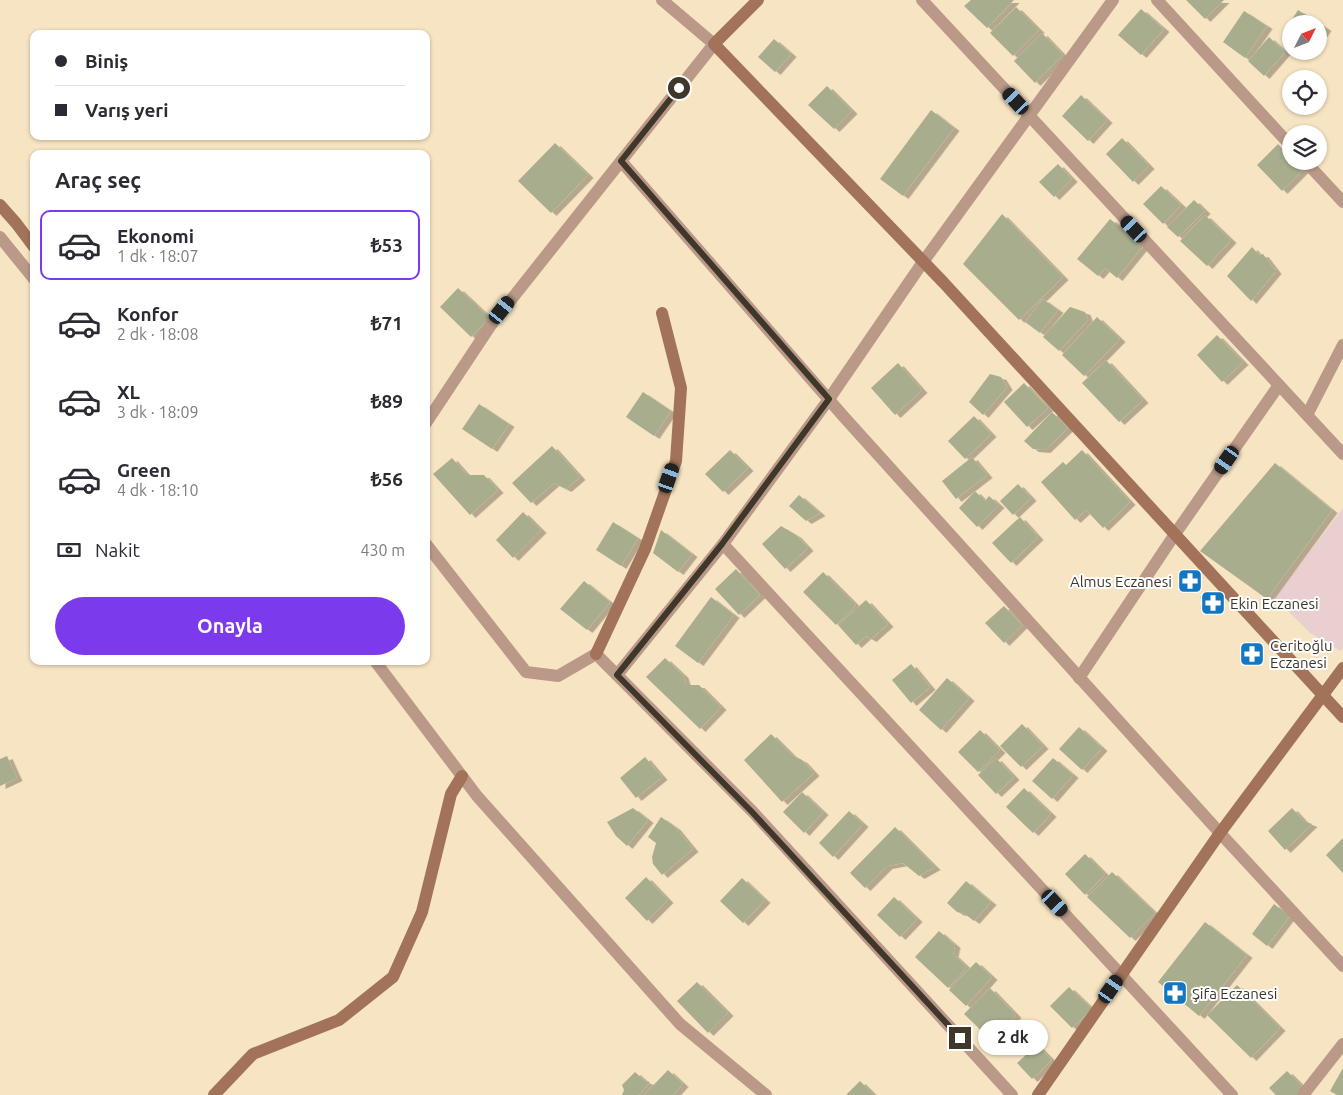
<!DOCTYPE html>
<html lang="tr">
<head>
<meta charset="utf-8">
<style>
  :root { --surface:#fff; --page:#f2f2f3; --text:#2b2b33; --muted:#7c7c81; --line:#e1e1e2; --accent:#7c3aed }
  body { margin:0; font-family:Ubuntu,sans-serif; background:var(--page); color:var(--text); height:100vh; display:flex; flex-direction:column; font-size:19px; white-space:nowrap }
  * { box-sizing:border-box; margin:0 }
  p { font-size:16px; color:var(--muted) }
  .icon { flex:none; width:28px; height:28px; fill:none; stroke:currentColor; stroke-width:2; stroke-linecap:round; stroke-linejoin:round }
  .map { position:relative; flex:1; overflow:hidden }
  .panel { position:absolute; left:30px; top:150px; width:400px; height:515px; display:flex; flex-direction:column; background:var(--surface); border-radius:10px; box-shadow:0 1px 4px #0004 }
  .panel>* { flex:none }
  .banner { position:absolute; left:30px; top:30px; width:400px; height:110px; border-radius:10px; box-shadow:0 1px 4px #0004; display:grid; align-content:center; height:110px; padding:0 25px; background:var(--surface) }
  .needle { width:32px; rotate:48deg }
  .tools { position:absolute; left:1282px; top:15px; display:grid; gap:10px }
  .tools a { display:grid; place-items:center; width:45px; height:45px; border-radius:50%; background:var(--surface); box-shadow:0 1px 4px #0004; font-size:25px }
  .end { position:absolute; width:22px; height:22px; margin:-11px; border:6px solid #3f372a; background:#fff; box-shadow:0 0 0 2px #fff }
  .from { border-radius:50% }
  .bubble { position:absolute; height:35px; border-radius:18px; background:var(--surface); box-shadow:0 1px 4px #0004; font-size:16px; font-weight:700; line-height:35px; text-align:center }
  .car { position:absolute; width:15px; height:30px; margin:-15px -8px; border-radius:6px; box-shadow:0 0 4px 1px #0007; background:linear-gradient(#222 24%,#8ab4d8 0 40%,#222 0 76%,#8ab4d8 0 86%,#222 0) }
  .banner b { display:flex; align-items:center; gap:18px; height:48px; font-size:19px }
  .banner b+b { border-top:1px solid var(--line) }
  .banner i { width:12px; height:12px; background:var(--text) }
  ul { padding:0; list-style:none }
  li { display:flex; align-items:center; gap:15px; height:70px; margin:0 10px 8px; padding:0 15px; border:2px solid transparent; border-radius:10px }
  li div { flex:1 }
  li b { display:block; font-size:19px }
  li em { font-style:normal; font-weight:700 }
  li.active { border-color:var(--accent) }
  li>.icon { width:45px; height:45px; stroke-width:1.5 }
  h2 { padding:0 25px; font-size:22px; line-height:60px }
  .pay { display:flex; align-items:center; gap:12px; height:55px; padding:0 25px; font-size:19px }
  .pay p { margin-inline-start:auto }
  .cta { display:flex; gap:10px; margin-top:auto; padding:10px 25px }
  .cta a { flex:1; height:58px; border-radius:30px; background:var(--accent); color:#fff; font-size:20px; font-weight:700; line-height:58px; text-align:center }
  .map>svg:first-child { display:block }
</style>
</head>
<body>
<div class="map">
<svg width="1343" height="1095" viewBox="0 0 1343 1095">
  <defs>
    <filter id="shadow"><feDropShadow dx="5.5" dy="3" stdDeviation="0" flood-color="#0004"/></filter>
  </defs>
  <rect width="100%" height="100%" fill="#f7e4c2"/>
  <!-- green -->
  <path fill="#eacfd0" d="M1343 508V648L1341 651 1310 633 1275 598Z"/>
  <!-- building -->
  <g fill="#a8ad8e" filter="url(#shadow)">
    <path d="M971 0H1014L987 28 964 6Z"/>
    <path d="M1186 0H1224L1205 19Z"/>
    <path d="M1016 7 1039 30 1013 56 990 33Z"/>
    <path d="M1141 9 1164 29 1141 55 1118 35Z"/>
    <path d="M1298 10 1326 28 1319 38V24H1291V41L1282 35Z"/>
    <path d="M1244 11 1267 26 1245 58 1223 42Z"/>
    <path d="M1042 33 1063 55 1035 83 1014 61Z"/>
    <path d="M1269 37 1285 52 1264 76 1248 61Z"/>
    <path d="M774 39 791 54 775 72 758 57Z"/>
    <path d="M827 86 852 111 834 129 808 105Z"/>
    <path d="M1081 95 1107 120 1088 141 1062 116Z"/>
    <path d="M931 110 954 128 903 196 880 179Z"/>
    <path d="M1122 138 1149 166 1133 182 1106 154Z"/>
    <path d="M555 143 588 175 551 213 518 181Z"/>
    <path d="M1278 144 1291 158V161H1295L1303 170 1282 191 1257 165Z"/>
    <path d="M1058 164 1072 179 1054 197 1039 182Z"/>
    <path d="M1161 186 1181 205 1163 224 1143 204Z"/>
    <path d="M1194 200 1205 211 1178 237 1167 227Z"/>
    <path d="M1002 214 1063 277 1019 320 963 264Z"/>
    <path d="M1205 215 1231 240 1207 266 1180 241Z"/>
    <path d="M1110 219 1143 246 1117 278 1105 268 1098 276 1077 259Z"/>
    <path d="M1252 247 1259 255 1263 254 1276 271 1251 301 1227 276Z"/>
    <path d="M458 288 490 318 471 337 440 307Z"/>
    <path d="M1043 299 1058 310 1040 333 1025 322Z"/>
    <path d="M1070 307 1085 312 1088 320 1059 351 1043 337Z"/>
    <path d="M1097 317 1120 339 1084 376 1062 355Z"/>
    <path d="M1217 335 1243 362 1222 382 1197 355Z"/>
    <path d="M1106 360 1143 400 1119 422 1082 383Z"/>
    <path d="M898 363 922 390 895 415 871 388Z"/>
    <path d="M990 374 1001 377 1007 387 983 415 969 402Z"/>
    <path d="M1024 383 1048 408 1027 427 1004 402Z"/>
    <path d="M643 392 671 411 654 436 626 417Z"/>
    <path d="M479 404 509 424 492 449 462 429Z"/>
    <path d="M1052 412 1068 428 1045 450 1033 449 1024 441Z"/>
    <path d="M974 416 991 434 965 459 948 441Z"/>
    <path d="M552 446 580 477 566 489 554 483 531 503 512 483Z"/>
    <path d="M730 450 748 468 723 492 705 474Z"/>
    <path d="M1082 450 1130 502 1103 528 1086 510 1075 520 1041 482 1063 462 1066 465Z"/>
    <path d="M972 457 987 475 956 499 942 481Z"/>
    <path d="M452 458 467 475H484L498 490 470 515 433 474Z"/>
    <path d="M1275 463 1332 510 1267 599 1200 551Z"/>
    <path d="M1018 484 1031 498 1013 515 1000 501Z"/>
    <path d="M975 491 985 501 989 496 999 505 977 527 959 508Z"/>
    <path d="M799 495 820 513 806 521 789 506Z"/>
    <path d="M523 512 541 530 513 558 496 540Z"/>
    <path d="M1020 517 1038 537 1011 563 992 543Z"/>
    <path d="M613 522 638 538 621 566 596 550Z"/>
    <path d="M781 526 796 535 808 548 785 569 762 544Z"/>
    <path d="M661 530 692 554 678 572 653 553Z"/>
    <path d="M736 569 760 595 739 615 715 589Z"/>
    <path d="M823 572 856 605 836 625 803 592Z"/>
    <path d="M584 581 610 602 587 630 560 609Z"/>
    <path d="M711 597 734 615 698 663 675 646Z"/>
    <path d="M866 600 888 624 871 639 866 636 856 645 838 625Z"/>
    <path d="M1004 606 1022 625 1004 643 985 623Z"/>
    <path d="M665 658 683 675 686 685H699L721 707 700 729 646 677Z"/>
    <path d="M911 664 930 687 911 703 892 680Z"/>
    <path d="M947 678 969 698 941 730 919 710Z"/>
    <path d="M1022 724 1043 746 1021 767 1000 746Z"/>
    <path d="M1079 727 1102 748 1082 770 1059 749Z"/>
    <path d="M980 730 1000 750 978 772 958 752Z"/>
    <path d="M771 734 792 755 802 760 814 773 782 802 744 760Z"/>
    <path d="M7 756 17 778 0 786V759Z"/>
    <path d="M645 757 662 777 636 798 620 778Z"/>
    <path d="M996 758 1014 777 996 794 978 775Z"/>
    <path d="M1053 758 1073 775 1052 799 1032 781Z"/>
    <path d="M1024 788 1051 814 1033 833 1006 807Z"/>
    <path d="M802 792 823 812 804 833 783 812Z"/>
    <path d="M633 808 648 820 627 846 616 836 607 822Z"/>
    <path d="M1292 808 1304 821 1312 824 1285 850 1268 831Z"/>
    <path d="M849 811 863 824 833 857 819 843Z"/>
    <path d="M661 817 675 827 693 849 662 875 653 864 652 857 656 843 648 837Z"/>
    <path d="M895 827 935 867 919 876 903 863 887 866 865 888 850 873Z"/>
    <path d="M1343 838V873L1326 855Z"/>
    <path d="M1085 854 1105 874 1085 895 1065 874Z"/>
    <path d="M1112 872 1155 913 1130 938 1087 897Z"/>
    <path d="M646 877 668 900 647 921 625 898Z"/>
    <path d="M742 878 765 900 743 923 720 901Z"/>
    <path d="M966 881 991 902 974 921 965 914 957 912 947 903Z"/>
    <path d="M894 897 917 919 900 937 877 915Z"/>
    <path d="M1274 904 1290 916 1267 946 1252 934Z"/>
    <path d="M1205 922 1247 955 1199 1016 1158 982Z"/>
    <path d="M939 931 955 945 953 954 967 967 948 988 915 957Z"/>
    <path d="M976 962 992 977 966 1006 949 990Z"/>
    <path d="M697 982 728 1013 708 1033 677 1001Z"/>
    <path d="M1237 985 1280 1028 1251 1058 1207 1015Z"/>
    <path d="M1069 987 1092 1009 1072 1028 1050 1006Z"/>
    <path d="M990 988 1016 1015 991 1040 964 1014Z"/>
    <path d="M1037 1045 1052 1060 1032 1079 1017 1063Z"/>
    <path d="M1343 1068V1095H1337L1330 1091Z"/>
    <path d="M668 1070 683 1084 673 1095H644Z"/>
    <path d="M1287 1071 1304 1088 1298 1095H1276L1269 1088Z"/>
    <path d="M635 1072 645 1081 650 1082 639 1095H622L624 1090 622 1085Z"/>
    <path d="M860 1081 874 1095H846Z"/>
  </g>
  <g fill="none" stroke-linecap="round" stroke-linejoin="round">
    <!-- street -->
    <g stroke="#ba9988" stroke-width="12">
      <path d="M922 0 1343 454"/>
      <path d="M1157 0 1291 146"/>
      <path d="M621 161 844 417 1220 833 1343 966"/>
      <path d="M1305 161 1343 202"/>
      <path d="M0 237 34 279"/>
      <path d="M1307 415 1343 345"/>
      <path d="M426 423 491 325 714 44 662 0"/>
      <path d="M426 544 526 672 558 676 596 654 753 812 1012 1095"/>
      <path d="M723 544 1232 1095"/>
      <path d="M375 661 477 796 680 1024 766 1095"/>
      <path d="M617 675 723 544 829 399 923 262 1113 0"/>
      <path d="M1079 678 1175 534 1279 385"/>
      <path d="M1303 1095 1343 1044"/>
    </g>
    <!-- secondary -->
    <g stroke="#a27359" stroke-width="12">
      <path d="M758 0 714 44 943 282 1343 717"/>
      <path d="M0 205 16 223 34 247"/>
      <path d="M596 654 645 549 676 461 681 388 662 313"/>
      <path d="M214 1095 253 1054 339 1020 393 977 422 912 451 794 462 776"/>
      <path d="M1038 1095 1220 833 1343 668"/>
    </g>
  </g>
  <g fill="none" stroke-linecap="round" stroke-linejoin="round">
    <!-- route -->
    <path stroke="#3f372a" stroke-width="6" d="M679 88 621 161 829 399 722 544 617 675 752 812 960 1038"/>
  </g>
  <!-- icons -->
  <defs>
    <symbol id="pharmacy-square" viewBox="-11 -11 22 22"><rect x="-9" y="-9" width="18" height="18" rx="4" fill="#1376c1" stroke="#fff"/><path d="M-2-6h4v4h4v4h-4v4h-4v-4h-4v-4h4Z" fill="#fff"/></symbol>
  </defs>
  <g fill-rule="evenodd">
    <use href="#pharmacy-square" x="1176" y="567" width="28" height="28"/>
    <use href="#pharmacy-square" x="1199" y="589" width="28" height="28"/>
    <use href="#pharmacy-square" x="1238" y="640" width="28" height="28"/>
    <use href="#pharmacy-square" x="1161" y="979" width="28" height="28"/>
  </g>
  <g text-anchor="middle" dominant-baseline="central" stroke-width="4" stroke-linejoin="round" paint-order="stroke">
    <!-- poi labels -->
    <g font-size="15" fill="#3f372a" stroke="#fff" text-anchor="start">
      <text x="1172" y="581" text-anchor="end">Almus Eczanesi</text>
      <text x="1230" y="603">Ekin Eczanesi</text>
      <text x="1270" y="645">Ceritoğlu<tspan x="1270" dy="17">Eczanesi</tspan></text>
      <text x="1192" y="993">Şifa Eczanesi</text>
    </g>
  </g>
</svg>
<div class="tools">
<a><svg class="needle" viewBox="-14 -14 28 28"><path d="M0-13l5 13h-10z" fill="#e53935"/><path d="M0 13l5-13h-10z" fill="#7c7c81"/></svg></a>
<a><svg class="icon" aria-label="locate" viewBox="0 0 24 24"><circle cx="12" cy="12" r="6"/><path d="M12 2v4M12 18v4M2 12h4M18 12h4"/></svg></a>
<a><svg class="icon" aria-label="layers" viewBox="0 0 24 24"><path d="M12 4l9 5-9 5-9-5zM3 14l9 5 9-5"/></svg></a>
</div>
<i class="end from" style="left:679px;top:88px"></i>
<i class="end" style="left:960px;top:1038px"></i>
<div class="bubble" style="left:978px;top:1020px;width:70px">2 dk</div>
<i class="car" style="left:1016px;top:101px;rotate:317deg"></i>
<i class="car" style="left:1134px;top:229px;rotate:317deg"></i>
<i class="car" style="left:502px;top:310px;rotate:39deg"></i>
<i class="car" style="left:1227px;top:460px;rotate:215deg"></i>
<i class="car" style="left:669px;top:478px;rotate:19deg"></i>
<i class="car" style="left:1055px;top:903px;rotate:137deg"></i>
<i class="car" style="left:1111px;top:989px;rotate:35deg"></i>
<div class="banner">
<b><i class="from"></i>Biniş</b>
<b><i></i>Varış yeri</b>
</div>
<section class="panel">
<h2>Araç seç</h2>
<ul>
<li class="active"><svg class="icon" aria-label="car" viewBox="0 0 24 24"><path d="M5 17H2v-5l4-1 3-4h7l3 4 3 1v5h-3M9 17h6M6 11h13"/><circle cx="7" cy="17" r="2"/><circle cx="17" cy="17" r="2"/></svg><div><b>Ekonomi</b><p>1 dk · 18:07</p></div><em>₺53</em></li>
<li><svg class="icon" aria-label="car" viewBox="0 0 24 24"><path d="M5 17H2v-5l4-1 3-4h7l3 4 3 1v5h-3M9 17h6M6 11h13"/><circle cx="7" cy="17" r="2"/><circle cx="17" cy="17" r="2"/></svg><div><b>Konfor</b><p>2 dk · 18:08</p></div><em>₺71</em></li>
<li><svg class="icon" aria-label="car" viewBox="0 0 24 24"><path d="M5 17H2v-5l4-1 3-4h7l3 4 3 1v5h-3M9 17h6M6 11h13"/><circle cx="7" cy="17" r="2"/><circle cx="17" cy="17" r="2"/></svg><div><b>XL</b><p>3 dk · 18:09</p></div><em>₺89</em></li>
<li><svg class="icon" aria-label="car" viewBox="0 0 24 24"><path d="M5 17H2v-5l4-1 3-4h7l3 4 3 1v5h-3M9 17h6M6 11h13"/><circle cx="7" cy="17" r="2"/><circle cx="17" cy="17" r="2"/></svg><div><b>Green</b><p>4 dk · 18:10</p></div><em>₺56</em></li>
</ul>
<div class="pay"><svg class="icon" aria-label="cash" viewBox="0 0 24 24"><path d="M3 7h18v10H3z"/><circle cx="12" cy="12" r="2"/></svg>Nakit<p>430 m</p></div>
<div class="cta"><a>Onayla</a></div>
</section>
</div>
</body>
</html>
